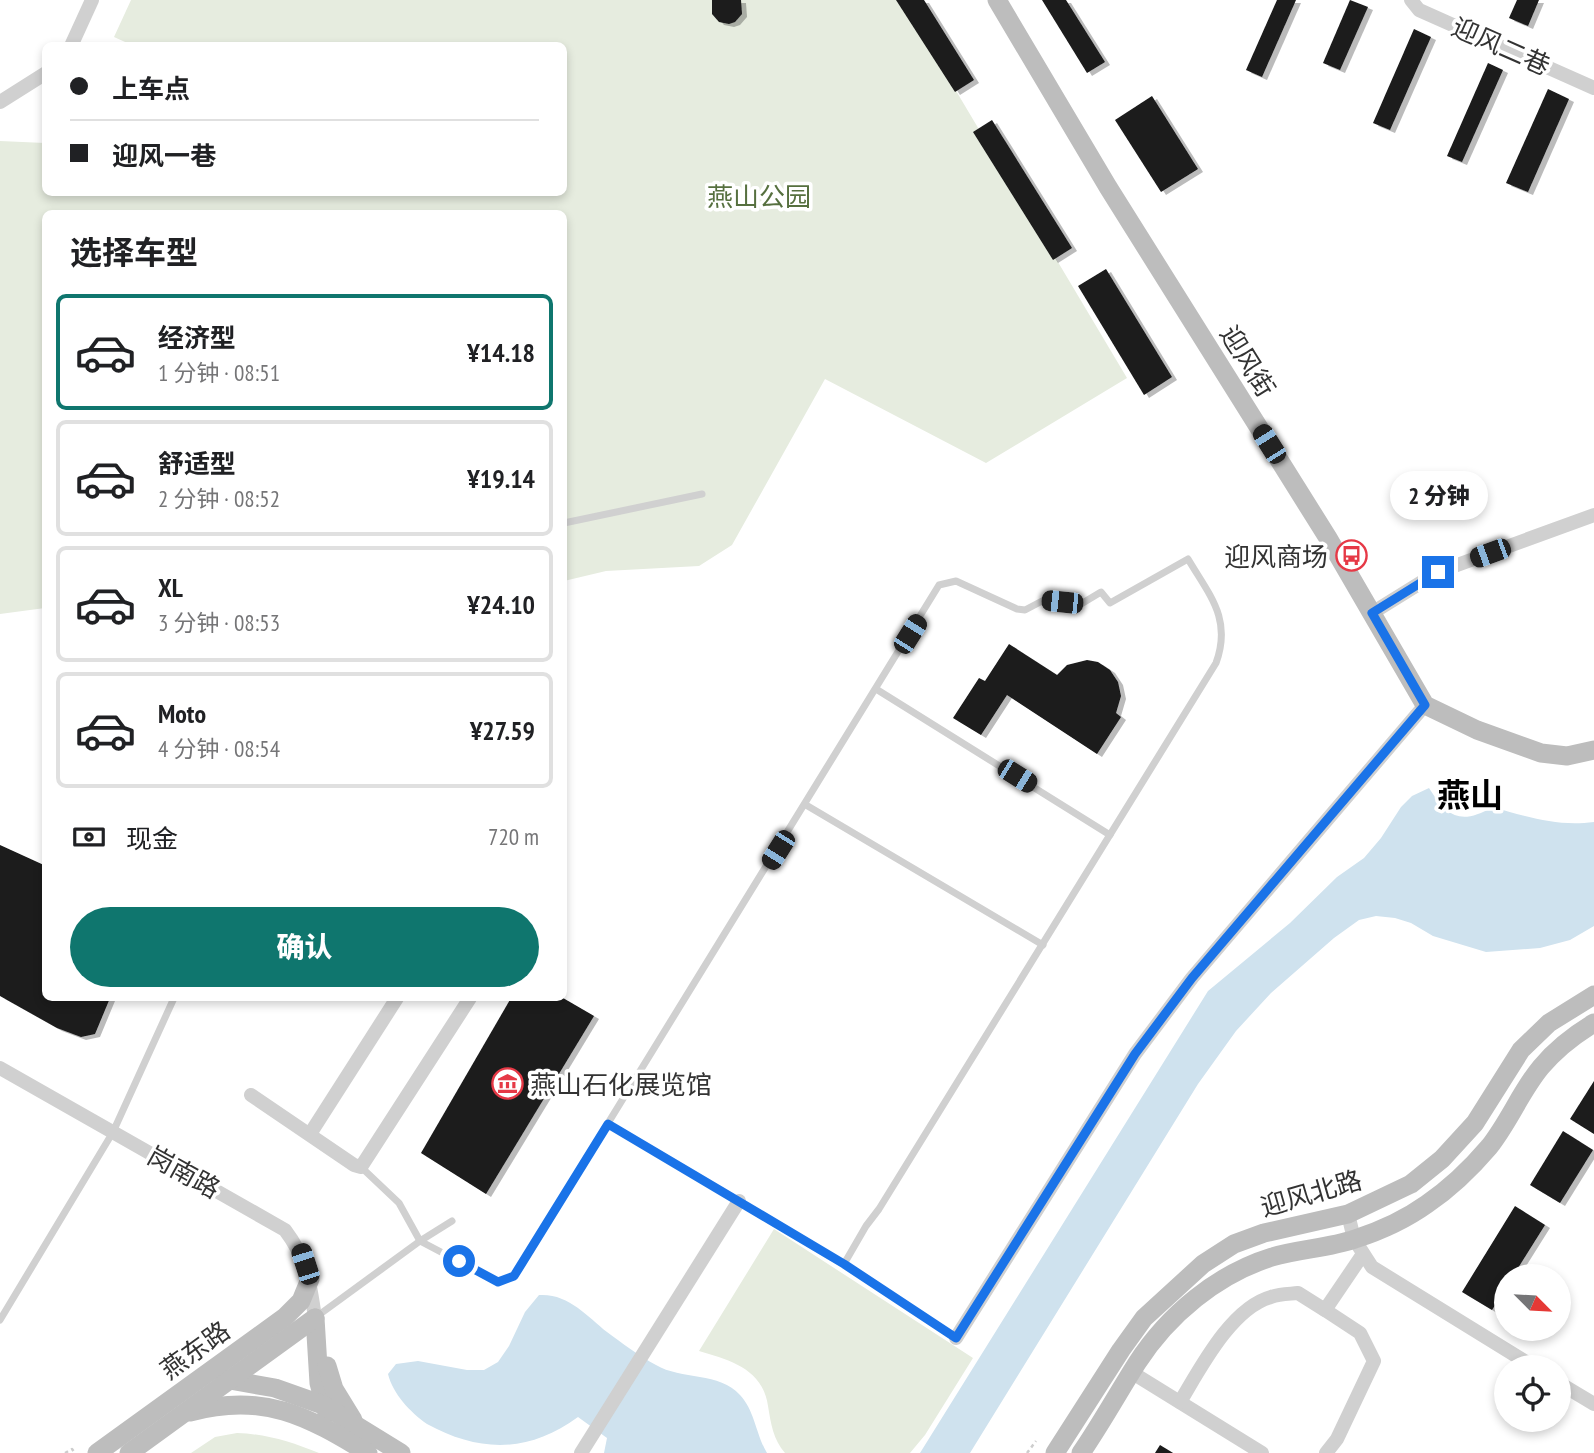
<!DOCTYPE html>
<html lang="zh">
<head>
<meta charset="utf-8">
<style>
  :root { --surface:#fff; --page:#f6f6f6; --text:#202124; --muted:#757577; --line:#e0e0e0; --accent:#0f766e }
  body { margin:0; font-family:"PT Sans Narrow","Noto Sans SC",sans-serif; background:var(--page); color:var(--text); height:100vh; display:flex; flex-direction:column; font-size:26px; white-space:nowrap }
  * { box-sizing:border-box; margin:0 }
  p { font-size:23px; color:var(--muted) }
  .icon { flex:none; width:38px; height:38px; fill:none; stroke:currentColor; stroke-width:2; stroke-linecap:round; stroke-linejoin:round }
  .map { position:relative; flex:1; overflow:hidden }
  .drawer { position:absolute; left:42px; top:210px; width:525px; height:791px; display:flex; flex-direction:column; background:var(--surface); border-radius:10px; box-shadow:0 4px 10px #0003 }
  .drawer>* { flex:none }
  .banner { position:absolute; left:42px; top:42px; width:525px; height:154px; border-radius:10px; box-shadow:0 4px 10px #0003; display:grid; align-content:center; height:154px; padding:0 28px; background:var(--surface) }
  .needle { width:46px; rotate:114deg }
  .buttons { position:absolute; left:1494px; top:1264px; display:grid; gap:14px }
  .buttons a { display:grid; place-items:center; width:77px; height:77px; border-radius:50%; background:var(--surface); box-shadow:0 4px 10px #0003; font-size:35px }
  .end { position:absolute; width:32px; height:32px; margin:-16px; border:9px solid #1a73e8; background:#fff; box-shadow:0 0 0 4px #fff }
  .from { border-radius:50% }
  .bubble { position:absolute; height:49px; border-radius:24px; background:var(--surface); box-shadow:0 4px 10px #0003; font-size:23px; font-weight:800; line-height:49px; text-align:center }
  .car { position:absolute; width:21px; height:42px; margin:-21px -10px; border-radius:9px; box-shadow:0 0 5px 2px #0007; background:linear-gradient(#222 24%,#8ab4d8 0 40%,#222 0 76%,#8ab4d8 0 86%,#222 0) }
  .banner b { display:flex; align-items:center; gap:24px; height:66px; font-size:26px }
  .banner b+b { border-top:2px solid var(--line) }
  .banner i { width:18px; height:18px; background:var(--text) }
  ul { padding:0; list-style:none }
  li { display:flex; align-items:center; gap:21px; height:116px; margin:0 14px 10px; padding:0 14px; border:4px solid var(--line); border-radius:10px }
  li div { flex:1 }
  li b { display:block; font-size:26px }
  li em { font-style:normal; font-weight:800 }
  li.on { border-color:var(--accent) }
  li>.icon { width:63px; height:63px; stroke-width:1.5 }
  h2 { padding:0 28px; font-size:32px; line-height:84px }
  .pay { display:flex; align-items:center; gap:18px; height:77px; padding:0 28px; font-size:26px }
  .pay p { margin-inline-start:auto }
  .action { display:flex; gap:14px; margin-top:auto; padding:14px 28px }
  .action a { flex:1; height:80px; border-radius:42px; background:var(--accent); color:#fff; font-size:28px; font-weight:800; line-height:80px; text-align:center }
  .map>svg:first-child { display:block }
</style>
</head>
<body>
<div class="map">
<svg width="1594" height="1453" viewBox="0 0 1594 1453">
  <defs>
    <filter id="shadow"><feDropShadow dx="5" dy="3" stdDeviation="0" flood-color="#0004"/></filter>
  </defs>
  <rect width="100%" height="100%" fill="#fff"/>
  <!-- green -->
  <g fill="#e6ecdf">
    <path d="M131 0H902L1127 378 986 463 825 379 732 545 699 566 606 571 564 581V214H46L45 608 0 614V141L45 143 46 192H564V46H134L114 37Z"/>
    <path d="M774 1229 973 1358 925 1435 910 1453H785C773 1439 771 1424 768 1406 763 1369 730 1360 699 1351Z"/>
    <path d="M237 1433C267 1434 291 1442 319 1453H191L215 1437Z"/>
  </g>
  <!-- water -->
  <g fill="#cfe2ee">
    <path d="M1429 788C1448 818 1461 825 1493 807 1527 817 1558 827 1594 822V926L1570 940 1540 948 1486 952 1433 936 1411 923 1395 918 1376 916 1359 920 1334 938 1271 993 1236 1031 1198 1084 970 1453H920L1208 991 1290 923 1337 877 1364 858 1381 838 1401 807 1412 796Z"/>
    <path d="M539 1295C568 1293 587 1316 607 1332 622 1343 639 1356 656 1365 681 1380 720 1372 740 1395 755 1411 756 1435 767 1453H604L607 1438 578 1417C529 1453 480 1453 427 1424 410 1412 393 1394 388 1374L396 1364 418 1361 467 1370H484L498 1362 509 1346 525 1312Z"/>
  </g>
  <!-- building -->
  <g fill="#1a1a1a" filter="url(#shadow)">
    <path d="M712 0H741L742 14 735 22 729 24 719 22 712 14Z"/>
    <path d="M896 0H924L974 80 955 92Z"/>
    <path d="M1042 0H1066L1105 62 1087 73Z"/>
    <path d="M1277 0H1296L1262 77 1246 70Z"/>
    <path d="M1350 0 1368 7 1340 70 1323 63Z"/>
    <path d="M1517 0H1539L1528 26 1509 18Z"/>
    <path d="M1414 29 1431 37 1390 130 1373 123Z"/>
    <path d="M1488 63 1503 70 1462 162 1447 156Z"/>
    <path d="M1548 89 1569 99 1528 192 1506 183Z"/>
    <path d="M1152 96 1198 169 1161 192 1115 120Z"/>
    <path d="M992 120 1072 248 1053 260 973 132Z"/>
    <path d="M1106 269 1172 377 1144 395 1078 286Z"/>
    <path d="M1009 644 1057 675 1067 665 1087 660 1098 662 1110 670 1118 682 1121 696 1116 713 1121 717 1097 754 1007 695 981 735 953 718 979 678 985 681Z"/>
    <path d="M0 845 46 866V998H110L95 1034 81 1037 57 1028 0 996Z"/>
    <path d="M511 998H563L594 1016 486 1194 421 1153Z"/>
    <path d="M1594 1081V1134L1570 1119Z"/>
    <path d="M1563 1131 1593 1150 1560 1203 1530 1185Z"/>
    <path d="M1515 1206 1545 1225 1513 1276H1507V1286L1492 1310 1462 1292Z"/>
    <path d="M1160 1445 1173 1453H1155Z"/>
  </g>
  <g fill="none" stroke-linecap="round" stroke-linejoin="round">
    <!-- path -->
    <g stroke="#cdcdcd" stroke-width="2.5" stroke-dasharray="3.5 3.5" stroke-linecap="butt">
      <path d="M65 1453 72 1449 75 1453"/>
      <path d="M1027 1453 1036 1441"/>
    </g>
    <!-- lane -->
    <g stroke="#d0d0d0" stroke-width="7">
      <path d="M564 523 702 494"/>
      <path d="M876 689 1110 835"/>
      <path d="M806 805 1043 945"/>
      <path d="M608 1124 844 1264 956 1338"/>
      <path d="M361 1167 399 1203 420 1241 498 1282 514 1276 939 585 956 581 1017 609 1025 610 1044 600 1081 604 1101 592 1110 603 1188 559C1210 596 1232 619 1216 663L879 1209 866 1226 844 1264"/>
      <path d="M316 1317 420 1241 452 1221"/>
      <path d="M0 1320 113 1132 174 998"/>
    </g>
    <!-- street -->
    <g stroke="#d0d0d0" stroke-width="14">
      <path d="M1411 0 1419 10 1594 88"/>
      <path d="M71 46 92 0"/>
      <path d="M0 102 46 73"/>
      <path d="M1372 613 1438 572 1594 515"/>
      <path d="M0 1068 285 1230C307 1259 310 1282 315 1318"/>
      <path d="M251 1095 354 1165 361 1167 470 998"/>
      <path d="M310 1134 397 998"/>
      <path d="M1348 1214 1354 1239 1372 1267 1534 1367"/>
      <path d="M956 1338 1135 1054 1192 978 1425 705"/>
      <path d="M1131 1372 1262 1453"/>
      <path d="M1559 1383 1594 1404"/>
      <path d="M1180 1402C1200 1369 1231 1308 1271 1297 1279 1294 1289 1294 1298 1293L1325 1310"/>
      <path d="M581 1453 739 1201"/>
      <path d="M1326 1453 1337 1439 1374 1361 1360 1333 1325 1310 1363 1254"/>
    </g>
    <!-- secondary -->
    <g stroke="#bdbdbd" stroke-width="19">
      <path d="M997 0 1108 187 1328 538 1425 705 1477 730 1541 753 1567 756 1594 750"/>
      <path d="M315 1318 319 1383 327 1413"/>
      <path d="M327 1366 334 1389 353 1420"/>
      <path d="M224 1379 275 1388 323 1405 401 1453"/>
      <path d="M190 1412C264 1392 307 1416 368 1453"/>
      <path d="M97 1453 285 1317 301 1301 310 1279"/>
      <path d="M129 1453 315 1318"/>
      <path d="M1055 1453 1121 1350 1144 1318 1203 1264 1234 1244 1264 1233 1348 1214 1411 1184 1442 1159 1475 1123 1521 1050 1549 1023 1594 995"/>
      <path d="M1081 1453C1101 1424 1118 1393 1137 1363 1168 1315 1217 1274 1272 1257 1299 1249 1329 1248 1355 1239 1380 1231 1406 1219 1427 1204 1449 1189 1472 1167 1489 1147 1509 1122 1521 1091 1541 1067 1556 1049 1574 1035 1594 1023"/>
    </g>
  </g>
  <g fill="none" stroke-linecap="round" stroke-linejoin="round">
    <!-- route -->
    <path stroke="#1a73e8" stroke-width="9" d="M459 1261 498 1282 514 1276 608 1124 844 1264 956 1338 1135 1054 1192 978 1425 705 1372 613 1438 572"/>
  </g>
  <!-- icons -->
  <defs>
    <symbol id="bus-ring" viewBox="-11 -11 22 22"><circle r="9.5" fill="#fff" stroke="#e63946" stroke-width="1.5"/><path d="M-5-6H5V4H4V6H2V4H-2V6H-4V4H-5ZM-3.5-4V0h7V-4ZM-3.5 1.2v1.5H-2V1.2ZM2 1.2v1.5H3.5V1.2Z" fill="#e63946"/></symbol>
    <symbol id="museum-ring" viewBox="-11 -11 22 22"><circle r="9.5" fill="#fff" stroke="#e63946" stroke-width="1.5"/><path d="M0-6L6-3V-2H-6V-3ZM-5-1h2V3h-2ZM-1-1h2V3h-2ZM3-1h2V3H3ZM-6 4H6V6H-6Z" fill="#e63946"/></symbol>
  </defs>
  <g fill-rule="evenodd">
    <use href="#bus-ring" x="1334" y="538" width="35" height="35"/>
    <use href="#museum-ring" x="490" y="1066" width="35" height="35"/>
  </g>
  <g text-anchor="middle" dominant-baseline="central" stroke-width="7" stroke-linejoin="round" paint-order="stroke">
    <!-- street labels -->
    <g font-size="26" fill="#333" stroke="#fff">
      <text transform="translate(1501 46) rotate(24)">迎风二巷</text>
      <text transform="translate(1248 361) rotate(58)">迎风街</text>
      <text transform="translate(184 1172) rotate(29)">岗南路</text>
      <text transform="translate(1311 1193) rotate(-16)">迎风北路</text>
      <text transform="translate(195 1350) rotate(-36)">燕东路</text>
    </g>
    <!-- park labels -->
    <g font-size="26" fill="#56703f" stroke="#fff">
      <text x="759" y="196">燕山公园</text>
    </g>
    <!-- poi labels -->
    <g font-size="26" fill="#333" stroke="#fff" text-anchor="end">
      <text x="1328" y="556">迎风商场</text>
      <text x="530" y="1084" text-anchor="start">燕山石化展览馆</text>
    </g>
    <!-- district labels -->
    <g font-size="33" font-weight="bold" fill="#000" stroke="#fff">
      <text x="1470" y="794">燕山</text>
    </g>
  </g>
</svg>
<div class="buttons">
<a><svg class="needle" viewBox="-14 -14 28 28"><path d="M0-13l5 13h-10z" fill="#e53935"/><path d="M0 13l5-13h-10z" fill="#757577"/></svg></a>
<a><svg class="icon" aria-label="locate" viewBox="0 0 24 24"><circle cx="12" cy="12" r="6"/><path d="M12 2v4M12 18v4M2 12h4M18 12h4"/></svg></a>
</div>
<i class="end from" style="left:459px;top:1261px"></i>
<i class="end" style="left:1438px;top:572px"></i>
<div class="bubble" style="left:1390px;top:471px;width:98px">2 分钟</div>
<i class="car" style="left:1269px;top:444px;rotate:328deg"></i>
<i class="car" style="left:1490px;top:553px;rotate:250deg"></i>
<i class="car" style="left:1062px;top:602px;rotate:276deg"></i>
<i class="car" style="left:910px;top:634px;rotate:32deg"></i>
<i class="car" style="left:1017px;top:776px;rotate:122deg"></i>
<i class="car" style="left:778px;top:850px;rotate:212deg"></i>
<i class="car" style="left:305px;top:1264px;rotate:342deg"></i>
<div class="banner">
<b><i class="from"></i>上车点</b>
<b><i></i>迎风一巷</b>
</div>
<section class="drawer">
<h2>选择车型</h2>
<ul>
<li class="on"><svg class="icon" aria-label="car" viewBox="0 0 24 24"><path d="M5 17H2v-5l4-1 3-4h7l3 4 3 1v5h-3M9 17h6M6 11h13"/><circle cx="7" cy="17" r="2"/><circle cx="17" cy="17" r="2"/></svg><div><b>经济型</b><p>1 分钟 · 08:51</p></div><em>¥14.18</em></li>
<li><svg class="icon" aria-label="car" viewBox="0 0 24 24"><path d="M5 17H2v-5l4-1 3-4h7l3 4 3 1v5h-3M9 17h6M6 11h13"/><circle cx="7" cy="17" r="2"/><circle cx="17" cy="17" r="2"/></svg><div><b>舒适型</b><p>2 分钟 · 08:52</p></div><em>¥19.14</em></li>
<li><svg class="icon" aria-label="car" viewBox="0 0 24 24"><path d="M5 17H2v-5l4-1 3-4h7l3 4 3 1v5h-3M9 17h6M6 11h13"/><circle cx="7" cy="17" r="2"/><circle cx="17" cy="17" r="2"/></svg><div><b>XL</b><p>3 分钟 · 08:53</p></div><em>¥24.10</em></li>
<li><svg class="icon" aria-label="car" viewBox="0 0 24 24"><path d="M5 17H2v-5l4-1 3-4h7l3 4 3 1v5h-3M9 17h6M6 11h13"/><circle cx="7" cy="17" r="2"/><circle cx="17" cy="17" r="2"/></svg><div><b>Moto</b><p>4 分钟 · 08:54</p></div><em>¥27.59</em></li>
</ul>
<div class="pay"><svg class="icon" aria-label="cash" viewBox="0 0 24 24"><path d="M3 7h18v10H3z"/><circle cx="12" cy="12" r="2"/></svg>现金<p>720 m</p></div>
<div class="action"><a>确认</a></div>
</section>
</div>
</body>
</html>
